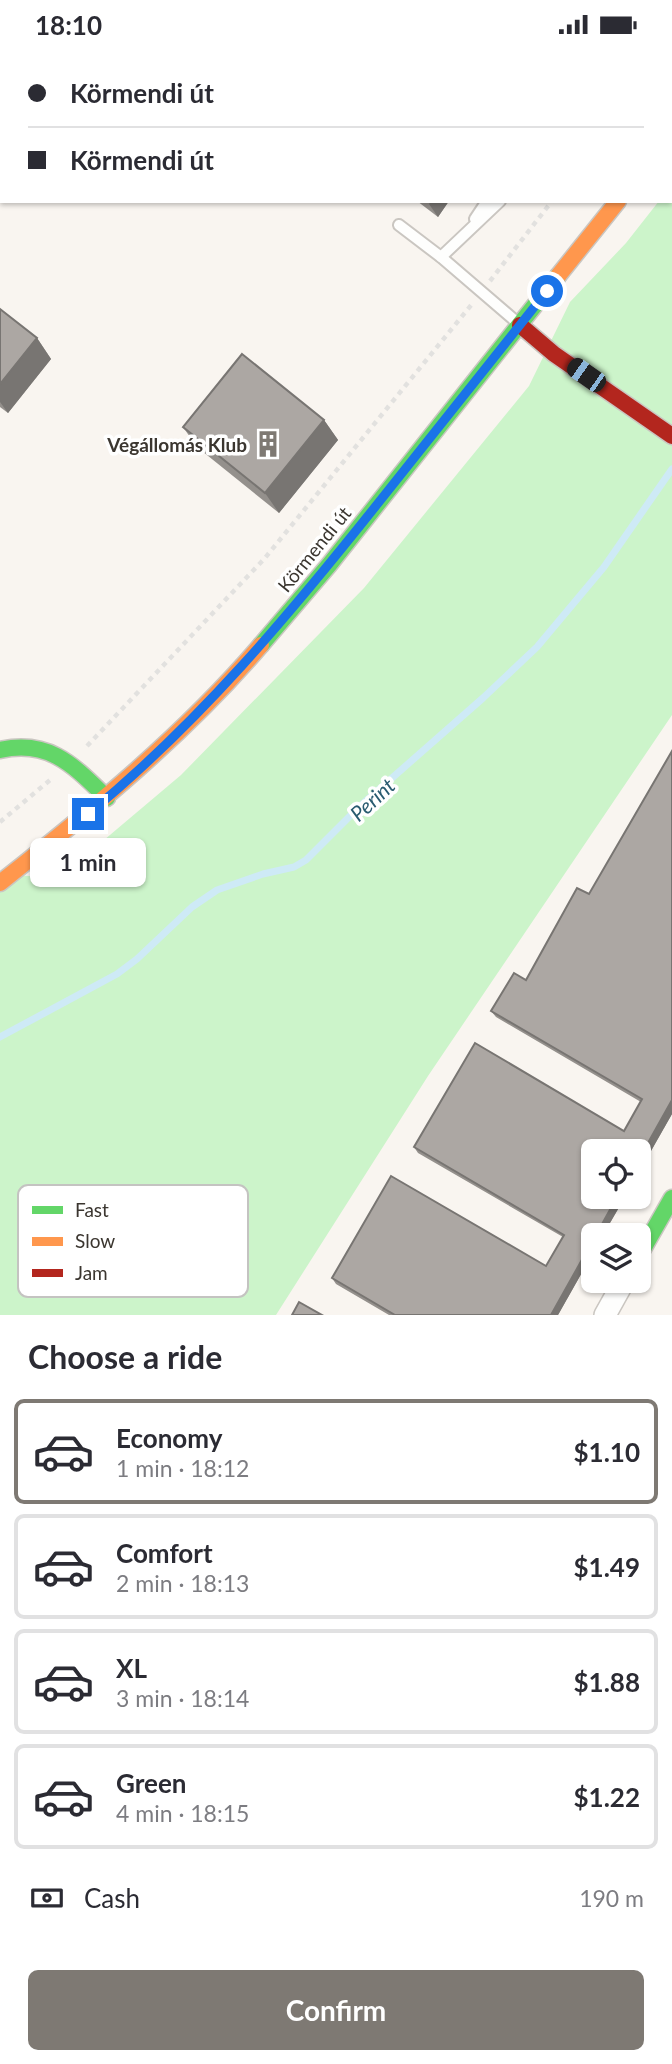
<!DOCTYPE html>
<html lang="en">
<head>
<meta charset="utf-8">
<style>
  :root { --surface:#fff; --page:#f2f2f3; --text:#2b2b33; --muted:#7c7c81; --line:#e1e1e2; --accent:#7e7973 }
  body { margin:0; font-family:Lato,sans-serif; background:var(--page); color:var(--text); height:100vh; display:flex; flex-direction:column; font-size:26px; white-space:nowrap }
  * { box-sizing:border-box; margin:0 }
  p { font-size:23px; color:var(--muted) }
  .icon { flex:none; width:38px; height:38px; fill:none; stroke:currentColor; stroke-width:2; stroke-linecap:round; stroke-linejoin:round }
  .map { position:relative; height:1266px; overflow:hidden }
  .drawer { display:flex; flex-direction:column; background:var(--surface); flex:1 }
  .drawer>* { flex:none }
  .guide { position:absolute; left:0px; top:0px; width:672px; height:154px; box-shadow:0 2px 5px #0004; display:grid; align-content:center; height:154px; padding:0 28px; background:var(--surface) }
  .controls { position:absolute; left:581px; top:1090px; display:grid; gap:14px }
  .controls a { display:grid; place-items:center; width:70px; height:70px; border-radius:10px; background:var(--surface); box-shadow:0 2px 5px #0004; font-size:35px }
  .end { position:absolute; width:32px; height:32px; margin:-16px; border:9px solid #1a73e8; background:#fff; box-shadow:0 0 0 4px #fff }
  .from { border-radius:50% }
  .bubble { position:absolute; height:49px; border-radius:10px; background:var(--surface); box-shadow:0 2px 5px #0004; font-size:23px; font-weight:700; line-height:49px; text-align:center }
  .car { position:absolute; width:21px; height:42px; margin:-21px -10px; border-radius:9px; box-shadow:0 0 5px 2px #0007; background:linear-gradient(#222 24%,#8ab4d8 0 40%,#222 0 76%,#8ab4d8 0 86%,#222 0) }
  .guide b { display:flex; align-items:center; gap:24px; height:66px; font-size:26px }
  .guide b+b { border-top:2px solid var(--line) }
  .guide i { width:18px; height:18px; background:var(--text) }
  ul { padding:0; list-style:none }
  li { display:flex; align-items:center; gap:21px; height:105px; margin:0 14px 10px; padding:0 14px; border:4px solid var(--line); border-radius:10px }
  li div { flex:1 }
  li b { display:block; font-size:26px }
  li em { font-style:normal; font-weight:700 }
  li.current { border-color:var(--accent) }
  li>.icon { width:63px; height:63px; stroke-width:1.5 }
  h2 { padding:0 28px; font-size:32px; line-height:84px }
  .pay { display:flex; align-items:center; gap:18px; height:77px; padding:0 28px; font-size:26px }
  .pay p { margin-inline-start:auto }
  .cta { display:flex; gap:14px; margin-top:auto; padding:14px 28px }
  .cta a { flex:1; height:80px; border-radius:10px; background:var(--accent); color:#fff; font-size:28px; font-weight:700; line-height:80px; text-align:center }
  .status { display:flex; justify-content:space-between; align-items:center; height:49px; padding:0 35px; background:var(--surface); direction:ltr }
  .status svg { height:19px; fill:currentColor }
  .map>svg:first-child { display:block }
</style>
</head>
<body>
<div class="status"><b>18:10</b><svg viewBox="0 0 49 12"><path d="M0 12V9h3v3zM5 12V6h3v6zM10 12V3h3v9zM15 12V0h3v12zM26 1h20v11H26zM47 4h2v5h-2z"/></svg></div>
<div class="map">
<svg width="672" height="1266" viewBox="0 0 672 1266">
  <rect width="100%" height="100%" fill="#f9f5f0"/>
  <!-- green -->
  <path fill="#ccf4ca" d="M672 135V666L428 1027 276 1266H0V825L59 829 181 726 364 539 529 337 570 253 626 194 659 152H670Z"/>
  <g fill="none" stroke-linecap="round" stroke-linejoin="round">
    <!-- stream -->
    <path stroke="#ceeaf6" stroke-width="7" d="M0 988 117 925 137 910 192 858 217 841 263 825 294 818 306 811 359 758 483 649 537 598 604 518 672 420"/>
    <defs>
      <g id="lane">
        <path d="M602 2 604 0"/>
        <path d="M628 2 629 0"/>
        <path d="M475 170 487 152"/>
        <path d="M399 176 441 208 519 275"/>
        <path d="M441 208 500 152"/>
      </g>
      <path id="street" d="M605 1266 624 1232"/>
      <g id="fast">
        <path d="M261 596 329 516 558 227"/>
        <path d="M0 701C50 690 74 717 107 749"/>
        <path d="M639 1207 672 1149"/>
      </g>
      <g id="slow">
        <path d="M670 87 672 85"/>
        <path d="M558 227 618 152"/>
        <path d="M0 834C92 761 184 686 261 596"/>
      </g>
      <path id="jam" d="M520 276 554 305 672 387"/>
    </defs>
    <!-- lane casing -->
    <use href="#lane" stroke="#cac6c1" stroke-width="14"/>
    <!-- street casing -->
    <use href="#street" stroke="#cac6c1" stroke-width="24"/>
    <!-- fast casing -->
    <use href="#fast" stroke="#cac6c1" stroke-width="19"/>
    <!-- slow casing -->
    <use href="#slow" stroke="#cac6c1" stroke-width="19"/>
    <!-- jam casing -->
    <use href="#jam" stroke="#cac6c1" stroke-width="19"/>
    <!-- path -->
    <g stroke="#e2e1df" stroke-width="4.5" stroke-dasharray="5 5" stroke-linecap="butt">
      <path d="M670 3 672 1"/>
      <path d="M490 232 552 152"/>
      <path d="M87 697 265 509 472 255"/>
      <path d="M0 773 50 731"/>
    </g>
    <!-- lane -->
    <use href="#lane" stroke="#fefefd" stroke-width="10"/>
    <!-- street -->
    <use href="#street" stroke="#fefefd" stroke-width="21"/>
    <!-- fast -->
    <use href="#fast" stroke="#63d668" stroke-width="16"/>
    <!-- slow -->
    <use href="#slow" stroke="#ff974d" stroke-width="16"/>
    <!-- jam -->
    <use href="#jam" stroke="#b3261e" stroke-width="16"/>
  </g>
  <!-- wall -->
  <g fill="#94908c">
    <path d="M417 152H449L438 168Z"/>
    <path d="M0 260 37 289 51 310 8 364 0 358Z"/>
    <path d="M324 371 338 391 279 464 197 398 183 378Z"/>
    <path d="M672 702V1065L639 1123V1102L593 1148H625L603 1186H593V1204L558 1266H389L336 1235 332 1229 546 1217 563 1188 418 1104 414 1098 624 1082 641 1053 496 968 491 962 526 931 589 845Z"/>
  </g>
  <!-- shaded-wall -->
  <g fill="#787572">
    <path d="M431 152H449L438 168 429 155Z"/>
    <path d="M37 289 51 310 8 364 0 353V335Z"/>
    <path d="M324 371 338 391 279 464 265 444Z"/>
    <path d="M672 1051V1065L639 1123V1110Z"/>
    <path d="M617 1148H625L603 1186H596Z"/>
    <path d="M593 1191V1204L558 1266H551Z"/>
  </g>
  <!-- building -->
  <g fill="#aca7a3" stroke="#787572" stroke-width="2">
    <path d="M297 0H368L370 2H296Z"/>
    <path d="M544 0H554L556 2H543Z"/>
    <path d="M0 260 37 289 0 335Z"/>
    <path d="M242 305 324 371 265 444 183 378Z"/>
    <path d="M672 702V1051L639 1110V1102H593V1148H617L596 1186H593V1191L551 1266H395L332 1229 391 1127 546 1217 564 1186 414 1098 475 994 624 1082 642 1050 491 962 514 924 526 931 577 839 589 845Z"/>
    <path d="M299 1253 322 1266H292Z"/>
  </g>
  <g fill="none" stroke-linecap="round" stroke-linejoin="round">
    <!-- route -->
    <path stroke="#1a73e8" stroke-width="9" d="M88 765C199 674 290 565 379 453 435 382 491 312 547 242"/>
  </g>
  <!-- icons -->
  <defs>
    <symbol id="building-bare" viewBox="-9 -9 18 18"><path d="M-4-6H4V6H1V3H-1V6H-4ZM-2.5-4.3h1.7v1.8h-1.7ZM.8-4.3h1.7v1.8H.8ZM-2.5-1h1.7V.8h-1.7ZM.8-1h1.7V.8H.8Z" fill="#7e7973" stroke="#fff" stroke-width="2.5" paint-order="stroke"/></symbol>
  </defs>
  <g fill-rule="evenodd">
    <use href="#building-bare" x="249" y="376" width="38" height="38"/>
  </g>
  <g text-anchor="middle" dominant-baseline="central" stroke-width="7" stroke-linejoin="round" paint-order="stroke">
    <!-- poi labels -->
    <g font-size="19" font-weight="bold" fill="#3b3630" stroke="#fff" text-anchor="end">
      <text x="247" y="395">Végállomás Klub</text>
    </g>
    <!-- street labels -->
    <g font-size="19" fill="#3b3630" stroke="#fff">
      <text transform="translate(314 500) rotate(-51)">Körmendi út</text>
    </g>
    <!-- water labels -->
    <g font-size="21" font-style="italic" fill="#295b70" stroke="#fff">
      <text transform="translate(372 750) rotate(-43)">Perint</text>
    </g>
  </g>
  <!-- legend -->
  <rect x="18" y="1136" width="230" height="112" rx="10" fill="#fff" stroke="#c4c3c1" stroke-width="2"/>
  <rect x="32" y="1157" width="31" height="8" fill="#63d668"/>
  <rect x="32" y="1188" width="31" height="9" fill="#ff974d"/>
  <rect x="32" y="1220" width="31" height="8" fill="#b3261e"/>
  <g font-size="19" fill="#3b3630">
    <text x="75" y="1168">Fast</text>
    <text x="75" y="1199">Slow</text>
    <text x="75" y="1231">Jam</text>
  </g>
</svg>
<div class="controls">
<a><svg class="icon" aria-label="locate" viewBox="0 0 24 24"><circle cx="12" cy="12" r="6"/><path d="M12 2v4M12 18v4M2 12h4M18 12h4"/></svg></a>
<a><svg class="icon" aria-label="layers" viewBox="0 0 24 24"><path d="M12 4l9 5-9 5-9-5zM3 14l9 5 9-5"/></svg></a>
</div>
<i class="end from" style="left:547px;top:242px"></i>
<i class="end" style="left:88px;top:765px"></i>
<div class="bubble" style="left:30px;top:789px;width:116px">1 min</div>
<i class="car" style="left:586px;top:326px;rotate:305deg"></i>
<div class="guide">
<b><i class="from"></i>Körmendi út</b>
<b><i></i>Körmendi út</b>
</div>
</div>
<section class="drawer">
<h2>Choose a ride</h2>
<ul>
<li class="current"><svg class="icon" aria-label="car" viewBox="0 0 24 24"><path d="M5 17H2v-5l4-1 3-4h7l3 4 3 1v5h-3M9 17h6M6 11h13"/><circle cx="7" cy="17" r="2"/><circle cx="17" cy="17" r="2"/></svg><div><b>Economy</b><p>1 min · 18:12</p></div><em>$1.10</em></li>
<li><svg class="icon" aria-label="car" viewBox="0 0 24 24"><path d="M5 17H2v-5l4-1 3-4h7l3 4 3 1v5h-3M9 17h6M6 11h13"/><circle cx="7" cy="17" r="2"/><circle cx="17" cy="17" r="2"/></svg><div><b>Comfort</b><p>2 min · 18:13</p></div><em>$1.49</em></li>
<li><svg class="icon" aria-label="car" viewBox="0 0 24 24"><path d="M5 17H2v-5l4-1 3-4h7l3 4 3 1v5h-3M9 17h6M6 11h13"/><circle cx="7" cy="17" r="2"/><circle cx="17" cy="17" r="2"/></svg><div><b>XL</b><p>3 min · 18:14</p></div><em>$1.88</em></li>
<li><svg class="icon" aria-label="car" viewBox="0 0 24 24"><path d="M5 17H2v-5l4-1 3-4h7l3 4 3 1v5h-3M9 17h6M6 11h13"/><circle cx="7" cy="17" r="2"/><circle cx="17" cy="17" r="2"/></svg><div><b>Green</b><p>4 min · 18:15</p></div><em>$1.22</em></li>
</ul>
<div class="pay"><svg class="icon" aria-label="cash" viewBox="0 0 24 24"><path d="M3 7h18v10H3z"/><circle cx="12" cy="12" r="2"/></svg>Cash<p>190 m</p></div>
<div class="cta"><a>Confirm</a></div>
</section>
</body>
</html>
